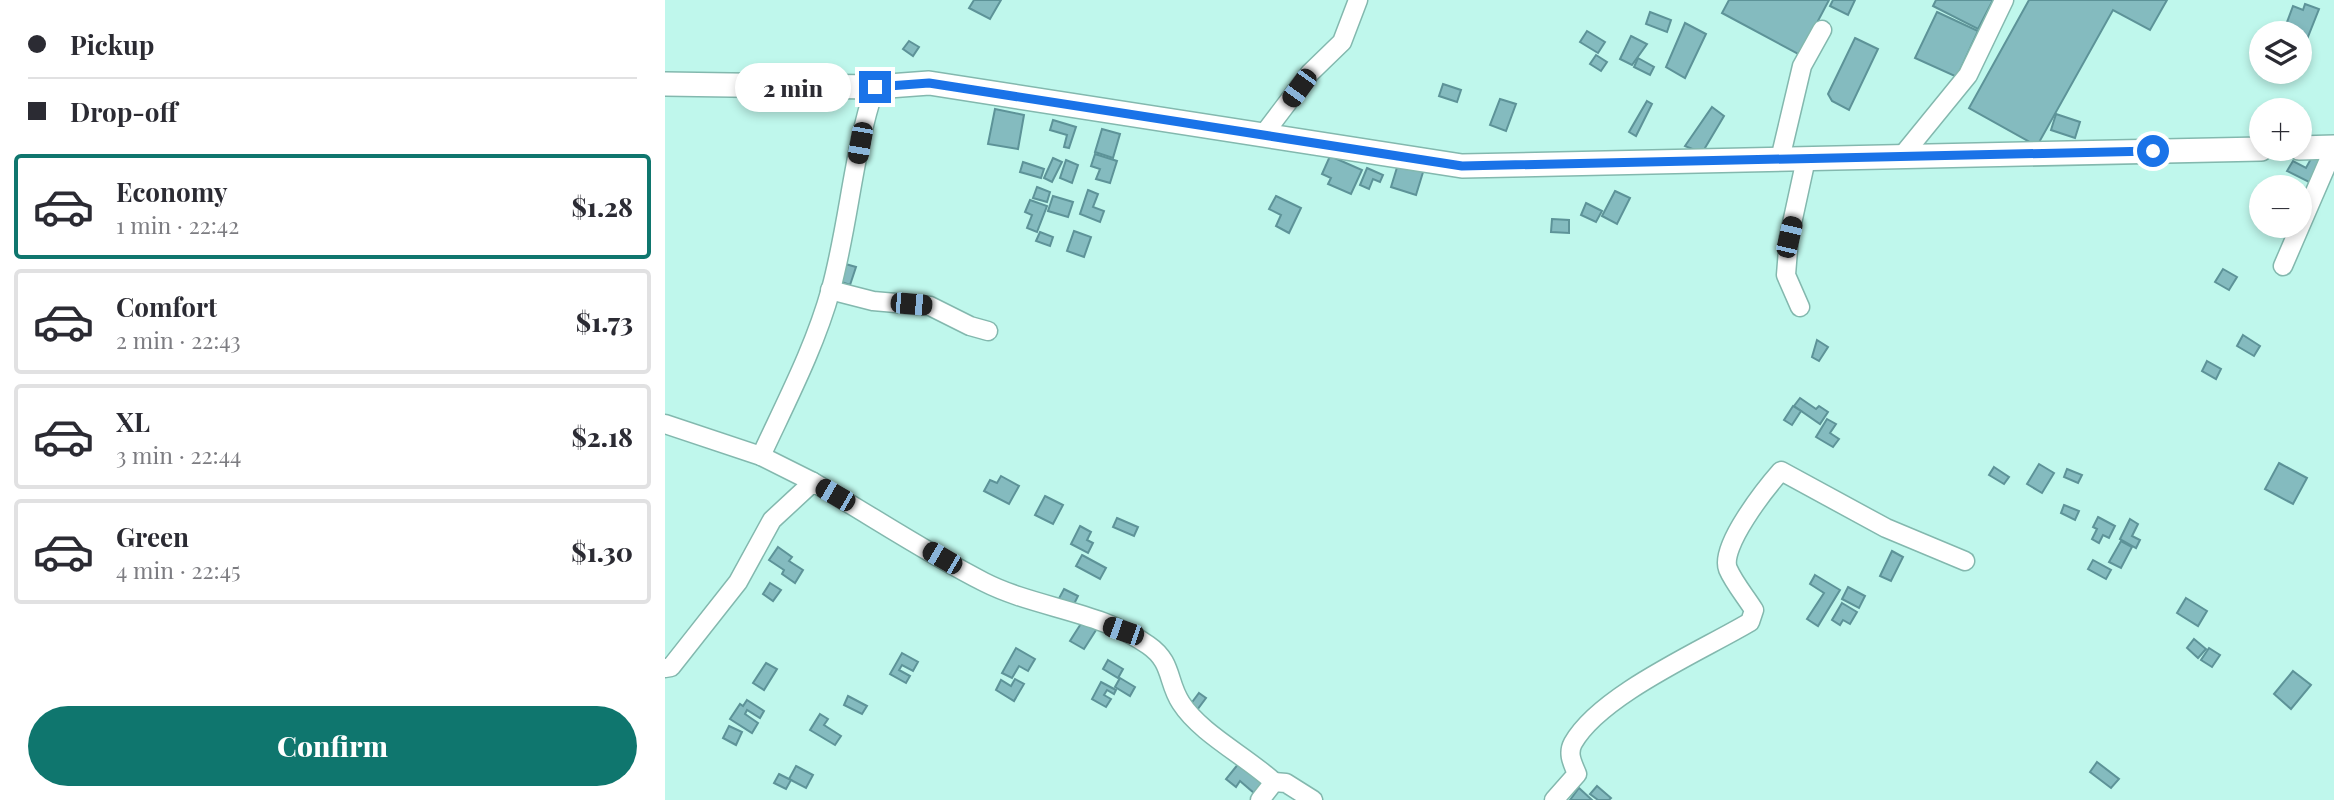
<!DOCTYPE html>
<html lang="en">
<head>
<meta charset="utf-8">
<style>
  :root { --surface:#fff; --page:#f2f2f3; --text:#2b2b33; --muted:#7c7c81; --line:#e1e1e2; --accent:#0f766e }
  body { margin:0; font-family:"Playfair Display",serif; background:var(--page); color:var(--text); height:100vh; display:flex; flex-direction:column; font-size:26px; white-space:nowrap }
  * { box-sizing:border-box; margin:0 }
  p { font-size:23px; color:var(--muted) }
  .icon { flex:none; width:38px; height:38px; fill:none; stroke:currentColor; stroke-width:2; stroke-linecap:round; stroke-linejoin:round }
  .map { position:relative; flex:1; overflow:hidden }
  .details { display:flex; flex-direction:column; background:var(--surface); width:665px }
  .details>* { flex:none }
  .banner { display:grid; align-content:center; height:154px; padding:0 28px; background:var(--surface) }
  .controls { position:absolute; left:1584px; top:21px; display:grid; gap:14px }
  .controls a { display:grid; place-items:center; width:63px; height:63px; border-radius:50%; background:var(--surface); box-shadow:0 4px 10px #0003; font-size:35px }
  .end { position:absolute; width:32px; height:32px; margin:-16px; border:9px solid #1a73e8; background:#fff; box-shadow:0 0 0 4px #fff }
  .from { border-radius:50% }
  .bubble { position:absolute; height:49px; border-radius:24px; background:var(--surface); box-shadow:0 4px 10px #0003; font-size:23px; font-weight:800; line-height:49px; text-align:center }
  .car { position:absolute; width:21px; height:42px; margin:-21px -10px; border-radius:9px; box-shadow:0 0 5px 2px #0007; background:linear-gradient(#222 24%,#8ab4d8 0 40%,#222 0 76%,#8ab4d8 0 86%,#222 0) }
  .banner b { display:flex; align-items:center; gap:24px; height:66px; font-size:26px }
  .banner b+b { border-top:2px solid var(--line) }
  .banner i { width:18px; height:18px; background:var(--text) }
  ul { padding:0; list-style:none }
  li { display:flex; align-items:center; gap:21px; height:105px; margin:0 14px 10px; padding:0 14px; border:4px solid var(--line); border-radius:7px }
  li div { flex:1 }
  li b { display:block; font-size:26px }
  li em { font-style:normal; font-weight:800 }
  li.selected { border-color:var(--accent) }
  li>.icon { width:63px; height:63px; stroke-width:1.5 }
  .button { display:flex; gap:14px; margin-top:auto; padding:14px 28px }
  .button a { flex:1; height:80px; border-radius:42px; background:var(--accent); color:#fff; font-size:28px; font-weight:800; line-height:80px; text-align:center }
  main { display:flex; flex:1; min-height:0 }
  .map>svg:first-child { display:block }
</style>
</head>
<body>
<main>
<section class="details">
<div class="banner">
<b><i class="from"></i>Pickup</b>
<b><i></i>Drop-off</b>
</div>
<ul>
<li class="selected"><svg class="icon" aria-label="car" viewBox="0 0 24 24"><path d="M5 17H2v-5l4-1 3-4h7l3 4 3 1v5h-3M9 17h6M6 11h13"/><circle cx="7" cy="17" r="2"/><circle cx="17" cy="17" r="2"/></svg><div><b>Economy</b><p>1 min · 22:42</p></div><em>$1.28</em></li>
<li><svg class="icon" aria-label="car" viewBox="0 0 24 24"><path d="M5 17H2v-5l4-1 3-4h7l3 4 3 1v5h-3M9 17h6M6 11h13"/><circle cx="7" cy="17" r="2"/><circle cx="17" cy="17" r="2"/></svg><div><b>Comfort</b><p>2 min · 22:43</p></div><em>$1.73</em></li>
<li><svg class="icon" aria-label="car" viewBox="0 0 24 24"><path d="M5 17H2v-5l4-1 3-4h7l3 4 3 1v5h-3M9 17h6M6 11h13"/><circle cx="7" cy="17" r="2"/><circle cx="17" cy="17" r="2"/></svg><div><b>XL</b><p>3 min · 22:44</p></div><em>$2.18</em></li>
<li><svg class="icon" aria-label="car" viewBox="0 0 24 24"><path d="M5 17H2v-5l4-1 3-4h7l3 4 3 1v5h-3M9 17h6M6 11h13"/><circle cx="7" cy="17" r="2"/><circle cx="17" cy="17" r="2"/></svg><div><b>Green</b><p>4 min · 22:45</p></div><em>$1.30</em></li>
</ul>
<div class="button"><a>Confirm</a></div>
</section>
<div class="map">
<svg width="1669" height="800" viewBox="0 0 1669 800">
  <rect width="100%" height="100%" fill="#bff7ec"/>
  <!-- building -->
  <g fill="#84bbbf" stroke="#5d9398" stroke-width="2">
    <path d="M309 0H336L325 19 304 8Z"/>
    <path d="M1064 0H1164L1135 55 1057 13Z"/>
    <path d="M1168 0H1190L1183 15 1165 6Z"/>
    <path d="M1271 0H1328L1313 29 1268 6Z"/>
    <path d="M1364 0H1502L1485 30 1448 10 1372 146 1304 108Z"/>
    <path d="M1640 4 1654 9 1635 57 1634 33H1618L1628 6 1638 10Z"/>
    <path d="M985 12 1006 20 1002 32 981 24Z"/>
    <path d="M1272 12 1313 31 1292 77 1250 58Z"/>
    <path d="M1020 23 1041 34 1020 78 1001 67Z"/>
    <path d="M922 31 940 42 933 53 915 42Z"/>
    <path d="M966 36 982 44 967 65 955 59Z"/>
    <path d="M1190 38 1213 49 1184 110 1167 101 1163 94Z"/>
    <path d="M244 41 254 47 248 56 238 49Z"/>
    <path d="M931 55 942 62 936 71 925 64Z"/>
    <path d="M973 58 989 67 985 75 969 67Z"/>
    <path d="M778 84 796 90 792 102 774 96Z"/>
    <path d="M835 99 851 104 841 131 825 125Z"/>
    <path d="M982 101 987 104 971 136 964 132Z"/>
    <path d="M1047 107 1059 116 1037 153 1020 146Z"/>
    <path d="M330 109 359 115 353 149 323 144Z"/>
    <path d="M1391 114 1415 122 1410 138 1386 130Z"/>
    <path d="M388 120 411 127 404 148 399 147 402 135 385 130Z"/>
    <path d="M437 129 455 134 448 158 430 152Z"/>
    <path d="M430 154 452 161 445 183 431 179 435 169 426 166Z"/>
    <path d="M1648 155 1658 160 1646 183 1622 171 1628 161 1641 168Z"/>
    <path d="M665 156 697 170 686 194 663 184 666 178 657 174Z"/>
    <path d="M388 158 397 162 387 182 379 178Z"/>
    <path d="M401 160 413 165 407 183 395 178Z"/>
    <path d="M734 161 759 169 751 195 726 187Z"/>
    <path d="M358 162 379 169 376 178 355 172Z"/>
    <path d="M702 168 718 175 715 182 708 179 704 189 695 185Z"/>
    <path d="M372 187 385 192 382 202 368 198Z"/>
    <path d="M423 190 433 194 428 207 439 211 435 222 415 214Z"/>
    <path d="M950 191 965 198 952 224 937 216Z"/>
    <path d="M388 196 408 202 403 217 383 211Z"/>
    <path d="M611 196 636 208 624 233 611 226 616 215 604 209Z"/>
    <path d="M365 200 382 206 372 232 362 228 367 215 360 212Z"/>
    <path d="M921 203 937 211 931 222 916 215Z"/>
    <path d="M887 219 904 220V233L886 232Z"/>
    <path d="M409 231 426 237 419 257 402 251Z"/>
    <path d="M375 232 388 237 385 246 371 241Z"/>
    <path d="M177 263 191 267 185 285 171 280Z"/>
    <path d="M1558 269 1572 277 1564 290 1550 282Z"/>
    <path d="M1578 335 1595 346 1589 356 1572 346Z"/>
    <path d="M1152 340 1163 347 1154 361 1147 357Z"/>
    <path d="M1542 361 1556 369 1551 379 1537 371Z"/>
    <path d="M1135 398 1151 409 1154 406 1163 412 1155 424 1129 406Z"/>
    <path d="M1128 406 1136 411 1127 425 1119 420Z"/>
    <path d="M1162 419 1171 424 1165 433 1174 439 1168 447 1151 437Z"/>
    <path d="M1614 463 1642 478 1628 504 1600 489Z"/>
    <path d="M1374 464 1389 473 1377 493 1362 484Z"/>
    <path d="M1329 467 1344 477 1339 484 1324 475Z"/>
    <path d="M1402 469 1417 475 1413 483 1399 477Z"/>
    <path d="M336 476 354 486 344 504 319 491 325 480 332 483Z"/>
    <path d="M380 496 398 505 388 524 370 515Z"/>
    <path d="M1399 505 1414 511 1410 520 1396 513Z"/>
    <path d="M1433 517 1450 526 1444 538 1438 535 1434 543 1427 539 1432 529 1428 527Z"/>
    <path d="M452 518 473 527 469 536 448 527Z"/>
    <path d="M1465 519 1473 524 1467 536 1475 540 1471 548 1455 539Z"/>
    <path d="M415 526 426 532 422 540 428 543 423 553 406 544Z"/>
    <path d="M1456 541 1467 547 1456 568 1444 562Z"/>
    <path d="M113 547 127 557 124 561 138 570 130 583 117 574 119 570 104 560Z"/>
    <path d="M1227 551 1238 557 1226 581 1215 576Z"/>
    <path d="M417 555 441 568 435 579 411 566Z"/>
    <path d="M1428 560 1446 570 1441 579 1423 569Z"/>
    <path d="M1150 575 1175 590 1153 626 1142 619 1159 593 1145 584Z"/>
    <path d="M105 583 116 590 108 601 98 594Z"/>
    <path d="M1183 587 1200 596 1194 608 1177 599Z"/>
    <path d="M399 589 413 596 406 610 392 602Z"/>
    <path d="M1521 598 1542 611 1533 626 1512 613Z"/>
    <path d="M1177 603 1192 612 1185 624 1178 620 1175 625 1167 620Z"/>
    <path d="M417 622 431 630 419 649 405 641Z"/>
    <path d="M1529 639 1541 649 1533 658 1522 648Z"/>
    <path d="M351 648 370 659 363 671 354 666 347 678 337 673Z"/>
    <path d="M1544 648 1555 655 1547 667 1536 660Z"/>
    <path d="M237 653 253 662 248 671 237 665 234 670 245 676 241 683 225 674Z"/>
    <path d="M443 660 458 669 453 678 438 669Z"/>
    <path d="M101 663 112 669 99 690 88 683Z"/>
    <path d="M1628 671 1646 685 1626 709 1609 694Z"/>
    <path d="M455 678 470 687 465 696 450 687Z"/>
    <path d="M350 679 359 684 349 701 331 690 336 680 346 686Z"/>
    <path d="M436 682 451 690 449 694 442 690 439 695 446 699 441 707 427 699Z"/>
    <path d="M534 693 541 698 532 710 525 705Z"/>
    <path d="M183 696 202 706 197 714 179 705Z"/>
    <path d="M82 700 99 711 95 718 82 710 80 714 93 723 87 733 65 719 75 704 78 706Z"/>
    <path d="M155 714 163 719 159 725 176 736 170 745 145 730Z"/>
    <path d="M64 726 77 732 71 745 58 738Z"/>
    <path d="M1432 762 1454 779 1446 788 1425 772Z"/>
    <path d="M574 763 598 782 589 793 575 781 571 787 561 779Z"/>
    <path d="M131 766 148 775 141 788 124 779Z"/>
    <path d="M114 774 126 780 121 789 109 783Z"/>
    <path d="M932 786 946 798 944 800H933L925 794Z"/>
    <path d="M914 788 927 800H905Z"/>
  </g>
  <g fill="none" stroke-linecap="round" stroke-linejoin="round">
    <defs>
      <g id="minor">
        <path d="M598 135 645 73 677 42 693 0"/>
        <path d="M1237 156 1303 75 1339 0"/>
        <path d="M1115 159 1137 66 1157 30"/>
        <path d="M1618 266 1669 148"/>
        <path d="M165 290 208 301 265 306 305 326 323 331"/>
        <path d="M1135 307 1121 275 1124 237 1141 159"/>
        <path d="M0 424 96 456 148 482"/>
        <path d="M96 456C121 402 150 347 166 289 184 223 188 152 210 87"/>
        <path d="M0 668 6 667 73 582 107 520 148 482C205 515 260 552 319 582 370 608 435 611 483 645 508 662 502 682 516 703 536 734 581 756 609 782"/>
        <path d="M595 800 609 782 621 783 648 800"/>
        <path d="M889 800 912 774C908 764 902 754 908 743 935 695 1036 651 1085 622L1089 610C1081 597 1069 583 1063 569 1054 547 1101 488 1116 471L1221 528 1300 561"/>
      </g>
      <g id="major">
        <path d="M0 84 210 87 264 83 797 166 1596 149"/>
        <path d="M1634 148 1669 147"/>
      </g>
    </defs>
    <!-- minor casing -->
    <use href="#minor" stroke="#83b8ae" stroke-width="21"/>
    <!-- major casing -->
    <use href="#major" stroke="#83b8ae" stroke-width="26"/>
    <!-- minor -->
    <use href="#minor" stroke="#fff" stroke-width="18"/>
    <!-- major -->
    <use href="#major" stroke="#fff" stroke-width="23"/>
  </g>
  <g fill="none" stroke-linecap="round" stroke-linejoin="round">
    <!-- route -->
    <path stroke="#1a73e8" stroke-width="9" d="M210 87 264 83 797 166 1488 151"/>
  </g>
</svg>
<div class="controls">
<a><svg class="icon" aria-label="layers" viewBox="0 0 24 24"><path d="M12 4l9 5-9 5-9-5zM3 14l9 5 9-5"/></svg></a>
<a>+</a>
<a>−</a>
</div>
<i class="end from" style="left:1488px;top:151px"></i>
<i class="end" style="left:210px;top:87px"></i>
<div class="bubble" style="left:70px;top:63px;width:116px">2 min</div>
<i class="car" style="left:634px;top:88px;rotate:216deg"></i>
<i class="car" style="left:195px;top:143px;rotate:190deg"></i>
<i class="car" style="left:1124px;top:237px;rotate:13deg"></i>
<i class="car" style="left:246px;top:304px;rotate:95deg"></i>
<i class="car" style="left:170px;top:495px;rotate:300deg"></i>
<i class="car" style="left:277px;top:558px;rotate:300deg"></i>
<i class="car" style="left:458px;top:631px;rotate:289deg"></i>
</div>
</main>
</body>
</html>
